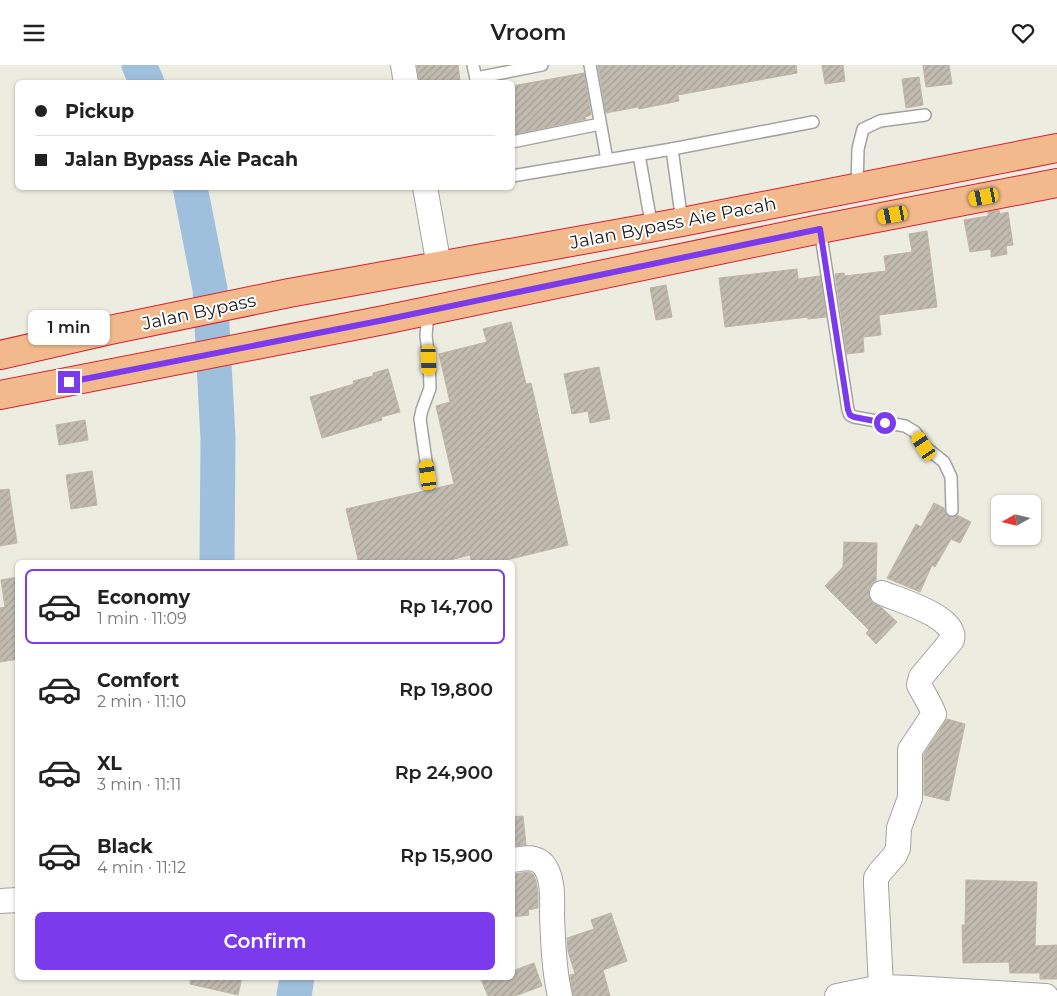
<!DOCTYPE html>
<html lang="en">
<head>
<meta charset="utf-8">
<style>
  :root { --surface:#fff; --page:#f6f6f6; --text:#222; --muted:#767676; --line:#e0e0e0; --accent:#7c3aed }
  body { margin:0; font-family:Montserrat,sans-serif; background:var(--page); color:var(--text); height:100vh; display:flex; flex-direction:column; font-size:19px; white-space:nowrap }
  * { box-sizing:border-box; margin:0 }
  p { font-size:16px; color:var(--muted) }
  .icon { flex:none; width:28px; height:28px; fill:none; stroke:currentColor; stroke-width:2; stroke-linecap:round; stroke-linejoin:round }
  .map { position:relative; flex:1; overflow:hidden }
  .details { position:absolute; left:15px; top:495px; width:500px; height:420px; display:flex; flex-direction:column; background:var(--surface); border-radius:8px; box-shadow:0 1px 4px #0004 }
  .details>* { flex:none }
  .guide { position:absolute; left:15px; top:15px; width:500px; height:110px; border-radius:8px; box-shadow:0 1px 4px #0004; display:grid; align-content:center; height:110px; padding:0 20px; background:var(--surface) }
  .needle { width:32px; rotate:262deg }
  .tools { position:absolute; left:991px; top:430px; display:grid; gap:10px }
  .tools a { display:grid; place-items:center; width:50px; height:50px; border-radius:8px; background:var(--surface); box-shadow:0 1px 4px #0004; font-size:25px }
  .end { position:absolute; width:22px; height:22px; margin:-11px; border:6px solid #7c3aed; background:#fff; box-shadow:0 0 0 2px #fff }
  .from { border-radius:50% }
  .bubble { position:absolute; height:35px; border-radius:8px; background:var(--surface); box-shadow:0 1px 4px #0004; font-size:16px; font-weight:600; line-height:35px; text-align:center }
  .car { position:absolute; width:15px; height:30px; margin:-15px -8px; border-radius:6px; box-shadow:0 0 4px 1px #0007; background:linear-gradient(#f5c518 24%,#345 0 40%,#f5c518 0 76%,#345 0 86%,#f5c518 0) }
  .guide b { display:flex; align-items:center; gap:18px; height:48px; font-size:19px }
  .guide b+b { border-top:1px solid var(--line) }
  .guide i { width:12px; height:12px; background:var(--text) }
  ul { padding:9px 0 0; list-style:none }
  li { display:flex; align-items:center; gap:15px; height:75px; margin:0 10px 8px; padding:0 10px; border:2px solid transparent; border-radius:8px }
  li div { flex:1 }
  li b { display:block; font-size:19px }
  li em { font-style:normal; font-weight:600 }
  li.active { border-color:var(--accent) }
  li>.icon { width:45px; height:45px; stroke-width:1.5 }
  .button { display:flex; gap:10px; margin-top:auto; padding:10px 20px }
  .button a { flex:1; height:58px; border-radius:8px; background:var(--accent); color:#fff; font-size:20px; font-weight:600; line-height:58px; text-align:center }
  header { display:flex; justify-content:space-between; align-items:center; height:65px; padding:0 20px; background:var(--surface); font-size:22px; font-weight:600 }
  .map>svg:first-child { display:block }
</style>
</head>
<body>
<header><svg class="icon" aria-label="menu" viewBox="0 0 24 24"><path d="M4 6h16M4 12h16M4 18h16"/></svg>Vroom<svg class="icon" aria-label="heart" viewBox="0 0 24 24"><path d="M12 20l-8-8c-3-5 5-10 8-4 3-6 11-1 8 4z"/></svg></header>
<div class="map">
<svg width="1057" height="931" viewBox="0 0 1057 931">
  <defs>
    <pattern id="building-hatch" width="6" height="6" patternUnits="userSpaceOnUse" patternTransform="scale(1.25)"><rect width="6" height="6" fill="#c1bbb0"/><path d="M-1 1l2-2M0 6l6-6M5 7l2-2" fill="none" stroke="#a5a097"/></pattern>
  </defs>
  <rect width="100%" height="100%" fill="#edece0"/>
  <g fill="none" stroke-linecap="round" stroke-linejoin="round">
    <!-- river -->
    <g stroke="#9fc0dc" stroke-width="35">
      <path d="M139 0 147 18"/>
      <path d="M190 122 210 224 218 373 217 498"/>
      <path d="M294 931 297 912"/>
    </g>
  </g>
  <!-- building -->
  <g fill="url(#building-hatch)" stroke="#bfb5a2">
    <path d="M417 0H458L460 15 440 18H419Z"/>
    <path d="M598 0H796L797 8 678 30 679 36 639 44 638 42 606 48Z"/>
    <path d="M822 0H843L845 16 825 19Z"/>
    <path d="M923 0H949L952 19 926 22Z"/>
    <path d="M584 8 591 50 585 52 586 54 515 69 512 56V21Z"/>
    <path d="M919 12 923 40 906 43 902 14Z"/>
    <path d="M999 145 1000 149 1008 147 1013 180 1006 181 1007 189 991 192V184L970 187 964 155 988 151V147Z"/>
    <path d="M927 166 937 242 879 250 881 270 863 272 864 287 847 289 835 209 844 208 845 211 886 206 884 191 912 187 909 169Z"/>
    <path d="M797 204 798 214 820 211 826 252 808 254V252L725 262 719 213Z"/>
    <path d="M666 220 672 252 656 255 650 223Z"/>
    <path d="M511 257 526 319 531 318 568 480 494 498H472L470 490 438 498H359L346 444 454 419 436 341 450 337 439 289 487 277 483 264Z"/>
    <path d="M599 302 610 354 590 358 588 346 572 349 564 309Z"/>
    <path d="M388 304 400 347 381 352 382 355 322 373 310 332 354 319 353 316 373 311V308Z"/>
    <path d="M85 355 88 375 59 380 56 360Z"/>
    <path d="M92 406 97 440 71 444 66 410Z"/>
    <path d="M9 424 17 478 0 481V425Z"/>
    <path d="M934 438 944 443 945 448 948 451 953 452 957 450 971 457 960 478 951 474 935 502 932 500 920 527 887 513 916 459 921 462Z"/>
    <path d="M844 477 877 478 876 516 873 518 869 523V531L872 537 882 543 897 557 876 579 866 568 869 565 825 521 843 502Z"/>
    <path d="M18 512V594L0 597V543L5 542 1 515Z"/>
    <path d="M947 654 965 659 949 736 924 730V689Z"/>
    <path d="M523 751 526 780 512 781V752Z"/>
    <path d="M529 807 533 809 536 816 538 828V843L528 845 529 850 512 852V809Z"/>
    <path d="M966 815 1037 817 1035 881 1057 880V914H1040V908H1010L1009 897 963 898 962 860H965Z"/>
    <path d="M611 848 627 896 603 905 610 931H573L570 910 575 909 568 886 567 873 594 864 591 855Z"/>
    <path d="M534 898 542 921 515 931H488L480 912H512V906Z"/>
    <path d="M191 912H242L238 930 190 919Z"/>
  </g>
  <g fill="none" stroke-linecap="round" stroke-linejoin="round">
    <defs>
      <g id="service">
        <path d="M473 0 477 18"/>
        <path d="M590 0 607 95"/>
        <path d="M476 13 542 0"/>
        <path d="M512 77 600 59"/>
        <path d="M672 84 813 57"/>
        <path d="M639 90 652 163"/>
        <path d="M512 111 672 84 682 157"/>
        <path d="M857 122 858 84 863 64 880 56 925 50"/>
        <path d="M820 164 848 345 850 350 854 352 905 361 915 367 924 381 944 397 951 412 952 445"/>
        <path d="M426 246 427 258 426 271 429 295 430 323 422 345 420 354 428 410"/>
      </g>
      <g id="minor">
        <path d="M403 0 406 18"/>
        <path d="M425 122 439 201"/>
        <path d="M512 795C521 794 531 791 539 796 546 800 550 811 551 819 553 829 552 840 552 850 553 877 554 905 560 931"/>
        <path d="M0 836 18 835"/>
        <path d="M881 922 876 820V813L880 807 895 790 898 783 899 763 910 733V685L934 649 930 640 919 620 921 612 952 575C958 552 899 535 882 528"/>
        <path d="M837 931 881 922 911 923 1046 931"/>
      </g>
      <g id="trunk">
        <path d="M0 290 110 265 289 228 682 157 1057 83"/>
        <path d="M0 330 384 255 820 164 1057 118"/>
      </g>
    </defs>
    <!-- service casing -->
    <use href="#service" stroke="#a2a2a2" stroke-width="14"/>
    <!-- minor casing -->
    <use href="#minor" stroke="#a2a2a2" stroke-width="26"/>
    <!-- trunk casing -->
    <use href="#trunk" stroke="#d82033" stroke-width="30"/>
    <!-- service -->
    <use href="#service" stroke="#fff" stroke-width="11"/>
    <!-- minor -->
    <use href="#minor" stroke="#fff" stroke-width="24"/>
    <!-- trunk -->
    <use href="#trunk" stroke="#f2ba8c" stroke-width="28"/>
  </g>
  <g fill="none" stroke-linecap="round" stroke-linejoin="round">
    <!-- route -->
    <path stroke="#7c3aed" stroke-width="6" d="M69 317 384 255 820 164 848 345 850 350 854 352 885 358"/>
  </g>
  <g text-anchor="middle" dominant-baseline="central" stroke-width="4" stroke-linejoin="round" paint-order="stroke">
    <!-- street labels -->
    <g font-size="18" fill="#1b1b1b" stroke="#fff">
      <text transform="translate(673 158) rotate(-11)">Jalan Bypass Aie Pacah</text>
      <text transform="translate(199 247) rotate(-12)">Jalan Bypass</text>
    </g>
  </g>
</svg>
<div class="tools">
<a><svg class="needle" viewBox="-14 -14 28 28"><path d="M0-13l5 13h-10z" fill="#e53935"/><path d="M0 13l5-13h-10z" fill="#767676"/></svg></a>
</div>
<i class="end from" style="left:885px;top:358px"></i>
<i class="end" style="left:69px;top:317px"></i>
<div class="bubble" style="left:28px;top:245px;width:82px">1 min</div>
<i class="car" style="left:984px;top:132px;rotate:259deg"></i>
<i class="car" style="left:893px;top:150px;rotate:259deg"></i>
<i class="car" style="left:429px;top:295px;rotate:178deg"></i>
<i class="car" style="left:924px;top:381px;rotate:327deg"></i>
<i class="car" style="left:428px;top:410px;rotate:352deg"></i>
<div class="guide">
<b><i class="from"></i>Pickup</b>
<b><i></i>Jalan Bypass Aie Pacah</b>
</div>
<section class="details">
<ul>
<li class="active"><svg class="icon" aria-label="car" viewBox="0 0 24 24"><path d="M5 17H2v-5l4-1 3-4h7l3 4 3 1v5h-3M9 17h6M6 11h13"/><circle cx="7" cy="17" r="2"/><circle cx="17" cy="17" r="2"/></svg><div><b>Economy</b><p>1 min · 11:09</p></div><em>Rp 14,700</em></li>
<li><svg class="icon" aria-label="car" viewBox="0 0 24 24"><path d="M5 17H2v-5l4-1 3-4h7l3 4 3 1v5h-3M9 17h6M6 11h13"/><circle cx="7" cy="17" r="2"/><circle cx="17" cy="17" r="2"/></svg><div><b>Comfort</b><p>2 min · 11:10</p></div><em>Rp 19,800</em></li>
<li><svg class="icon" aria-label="car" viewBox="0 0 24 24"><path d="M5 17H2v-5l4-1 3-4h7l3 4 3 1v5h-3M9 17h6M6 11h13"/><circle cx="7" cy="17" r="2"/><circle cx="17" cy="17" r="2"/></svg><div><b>XL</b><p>3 min · 11:11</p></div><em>Rp 24,900</em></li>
<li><svg class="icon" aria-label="car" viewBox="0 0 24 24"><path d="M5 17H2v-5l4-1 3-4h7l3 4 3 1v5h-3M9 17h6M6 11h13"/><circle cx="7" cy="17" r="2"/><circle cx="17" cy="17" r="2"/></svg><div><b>Black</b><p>4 min · 11:12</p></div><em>Rp 15,900</em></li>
</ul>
<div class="button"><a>Confirm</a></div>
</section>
</div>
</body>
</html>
